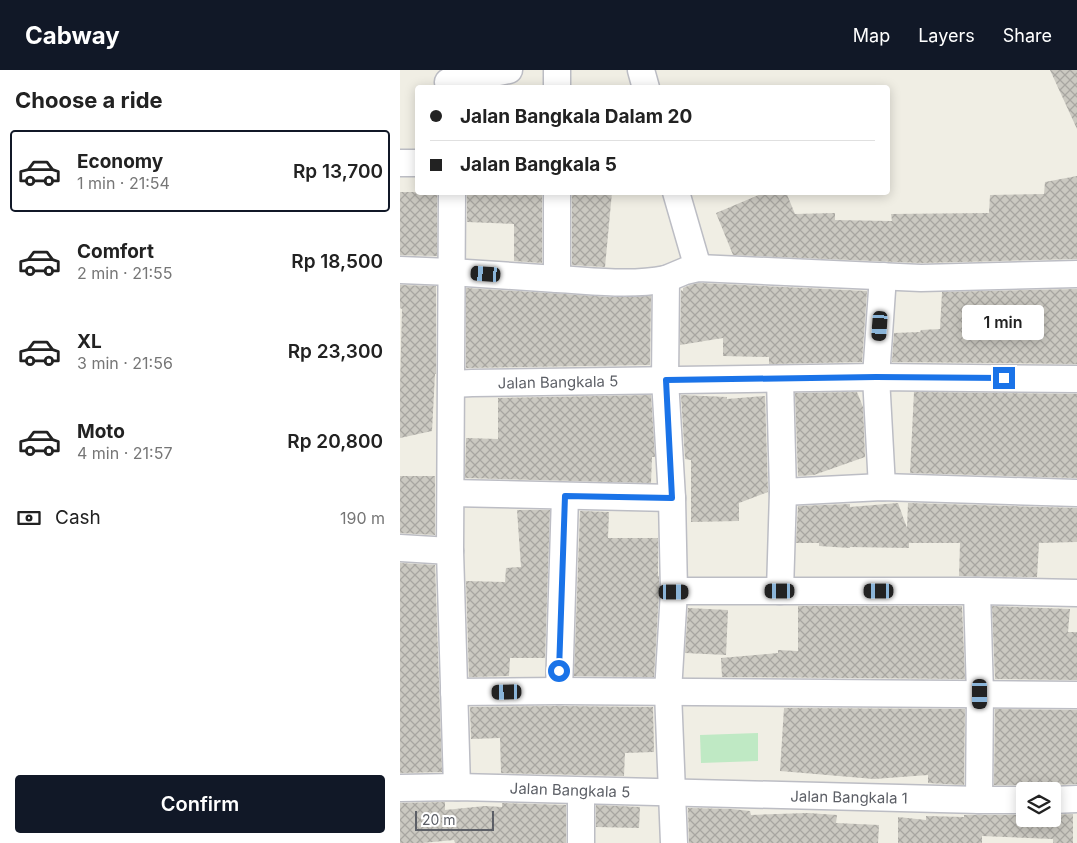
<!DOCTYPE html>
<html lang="en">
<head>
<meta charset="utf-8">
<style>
  :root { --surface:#fff; --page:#f2f2f2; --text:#222; --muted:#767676; --line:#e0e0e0; --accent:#111827 }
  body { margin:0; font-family:Inter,sans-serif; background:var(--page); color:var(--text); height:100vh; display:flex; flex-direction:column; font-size:19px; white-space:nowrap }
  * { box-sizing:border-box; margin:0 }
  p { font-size:16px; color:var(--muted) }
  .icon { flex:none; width:28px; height:28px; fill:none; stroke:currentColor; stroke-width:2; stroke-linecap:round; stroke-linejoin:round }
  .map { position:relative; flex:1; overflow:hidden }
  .panel { display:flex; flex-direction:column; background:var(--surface); width:400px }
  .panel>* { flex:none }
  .hud { position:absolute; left:15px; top:15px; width:475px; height:110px; border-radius:5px; box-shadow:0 2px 12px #0003; display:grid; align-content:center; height:110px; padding:0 15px; background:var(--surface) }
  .fabs { position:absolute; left:616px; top:712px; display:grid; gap:10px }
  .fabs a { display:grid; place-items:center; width:45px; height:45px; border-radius:5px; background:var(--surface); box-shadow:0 2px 12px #0003; font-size:25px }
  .scale { position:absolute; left:15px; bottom:12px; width:79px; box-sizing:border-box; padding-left:5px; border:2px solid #5c5f66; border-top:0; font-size:14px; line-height:18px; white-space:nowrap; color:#5c5f66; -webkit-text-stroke:4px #fff; paint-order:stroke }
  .end { position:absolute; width:22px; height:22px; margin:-11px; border:6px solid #1a73e8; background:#fff; box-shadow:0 0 0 2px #fff }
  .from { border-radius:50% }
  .bubble { position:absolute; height:35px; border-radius:5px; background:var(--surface); box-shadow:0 2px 12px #0003; font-size:16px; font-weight:600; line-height:35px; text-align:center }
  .car { position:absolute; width:15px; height:30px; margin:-15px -8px; border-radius:6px; box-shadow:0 0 4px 1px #0007; background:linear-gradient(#222 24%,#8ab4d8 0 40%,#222 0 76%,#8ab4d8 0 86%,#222 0) }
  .hud b { display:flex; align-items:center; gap:18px; height:48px; font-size:19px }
  .hud b+b { border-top:1px solid var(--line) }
  .hud i { width:12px; height:12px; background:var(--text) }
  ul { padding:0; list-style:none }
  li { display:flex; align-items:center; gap:15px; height:82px; margin:0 10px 8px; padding:0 5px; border:2px solid transparent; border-radius:5px }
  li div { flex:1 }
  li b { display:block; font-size:19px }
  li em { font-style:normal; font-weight:600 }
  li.on { border-color:var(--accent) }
  li>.icon { width:45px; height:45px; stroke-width:1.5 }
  h2 { padding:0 15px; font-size:22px; line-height:60px }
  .pay { display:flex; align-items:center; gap:12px; height:55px; padding:0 15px; font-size:19px }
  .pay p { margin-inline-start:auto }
  .action { display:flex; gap:10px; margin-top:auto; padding:10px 15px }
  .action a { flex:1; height:58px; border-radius:5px; background:var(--accent); color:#fff; font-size:20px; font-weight:600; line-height:58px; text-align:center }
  header { display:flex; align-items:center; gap:30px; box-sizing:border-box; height:70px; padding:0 25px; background:var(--accent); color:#fff }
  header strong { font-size:24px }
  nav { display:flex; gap:28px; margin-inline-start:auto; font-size:18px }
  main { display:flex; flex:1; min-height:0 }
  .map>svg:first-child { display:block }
</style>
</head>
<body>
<header>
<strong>Cabway</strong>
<nav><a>Map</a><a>Layers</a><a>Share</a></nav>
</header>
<main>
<section class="panel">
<h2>Choose a ride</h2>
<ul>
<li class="on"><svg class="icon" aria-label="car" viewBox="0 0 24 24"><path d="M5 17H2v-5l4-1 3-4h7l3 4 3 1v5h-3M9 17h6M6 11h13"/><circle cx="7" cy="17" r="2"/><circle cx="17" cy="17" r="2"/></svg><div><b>Economy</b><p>1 min · 21:54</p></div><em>Rp 13,700</em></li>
<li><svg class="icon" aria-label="car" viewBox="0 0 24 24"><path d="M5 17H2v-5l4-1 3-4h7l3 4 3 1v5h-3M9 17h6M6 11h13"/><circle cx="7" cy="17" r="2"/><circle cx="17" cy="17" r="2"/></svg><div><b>Comfort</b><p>2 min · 21:55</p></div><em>Rp 18,500</em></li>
<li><svg class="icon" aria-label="car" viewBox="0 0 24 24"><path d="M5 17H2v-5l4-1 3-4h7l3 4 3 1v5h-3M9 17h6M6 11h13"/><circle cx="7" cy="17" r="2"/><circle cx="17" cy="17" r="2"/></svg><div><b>XL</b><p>3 min · 21:56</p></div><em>Rp 23,300</em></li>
<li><svg class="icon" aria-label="car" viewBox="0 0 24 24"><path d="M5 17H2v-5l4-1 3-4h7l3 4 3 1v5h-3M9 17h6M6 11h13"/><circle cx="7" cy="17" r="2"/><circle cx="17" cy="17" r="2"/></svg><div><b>Moto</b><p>4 min · 21:57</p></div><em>Rp 20,800</em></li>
</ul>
<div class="pay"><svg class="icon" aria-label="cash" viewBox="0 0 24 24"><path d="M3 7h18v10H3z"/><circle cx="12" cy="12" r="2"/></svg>Cash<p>190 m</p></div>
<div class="action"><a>Confirm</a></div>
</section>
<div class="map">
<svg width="677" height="773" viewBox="0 0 677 773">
  <defs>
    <pattern id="building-cross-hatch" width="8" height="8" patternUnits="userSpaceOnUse" patternTransform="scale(1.25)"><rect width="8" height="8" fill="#cbc9c1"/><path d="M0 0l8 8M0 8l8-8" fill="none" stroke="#a8a6a1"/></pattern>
  </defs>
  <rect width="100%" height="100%" fill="#f0eee4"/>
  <!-- pitch -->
  <path fill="#bfe9c4" d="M358 663V691L301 693 300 665Z"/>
  <!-- building -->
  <g fill="url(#building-cross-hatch)">
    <path d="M650 0H677V59Z"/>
    <path d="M677 106V189L521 193 333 185 316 143 366 122H386L395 144 435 143V150L492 151 491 144 589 143 590 125 644 124 645 112Z"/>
    <path d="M0 122H37V186L0 185Z"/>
    <path d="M67 122H142V193L114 191V154L67 152Z"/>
    <path d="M172 122H212L205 197 172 195Z"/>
    <path d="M299 213 467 221 462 292 369 294V287L323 286V268L280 275 281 220 283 221V218L290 215Z"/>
    <path d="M0 215 36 216V304H35L32 361 0 368V316L2 239 0 238Z"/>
    <path d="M66 218 211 227 251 226 250 295 66 298Z"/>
    <path d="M677 219V294L492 292 494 263 520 262 521 260 540 259 542 222Z"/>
    <path d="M457 322 463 337 465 387 414 405 398 406 395 323Z"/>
    <path d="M514 322 677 324V408L510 403Z"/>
    <path d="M251 325 255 387H252L251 413 65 408 66 368 98 369V328Z"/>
    <path d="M281 325 327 327V329L365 326 368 422 339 433V451L291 452V390L285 389Z"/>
    <path d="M0 406H35V465L0 463Z"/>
    <path d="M498 433 507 458 508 433 677 438V472L639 473 637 507 559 506 560 473H509V478L450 477V478L419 476V473H396L398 436 450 434V437Z"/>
    <path d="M117 440H150L145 588H110L109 606 69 607 66 511 105 512 106 498 121 497Z"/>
    <path d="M180 441 209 442 208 468H258V506H259V521L254 607 174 606Z"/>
    <path d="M0 493 35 495 42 702 0 703Z"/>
    <path d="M398 536H562L565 609 322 607 321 588 378 583V580L398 581Z"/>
    <path d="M592 536 670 539 668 562H677V610L595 609Z"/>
    <path d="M288 538 328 540 326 585 285 583Z"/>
    <path d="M159 636 253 637 254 682 225 683 224 706 101 703 100 668 71 669 70 637Z"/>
    <path d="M384 638 565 639 564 715 528 713V705L474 709 380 701Z"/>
    <path d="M595 639 677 640V714L651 715 644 717 640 721H637L632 717 625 715H594Z"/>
    <path d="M45 732V740L85 736 102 737V733L166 735V773H55L54 770 22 773H0V733Z"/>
    <path d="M196 735 240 737 239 758 196 757Z"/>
    <path d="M288 738 332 739 350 741 351 745 408 743 437 745 436 753 479 755 478 773H289Z"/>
    <path d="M673 744V773H653V769L582 766V773H498V747L526 750V746L564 747V745H625V749H652V745Z"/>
  </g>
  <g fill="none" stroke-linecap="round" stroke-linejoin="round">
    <defs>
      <g id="street">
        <path d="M157 0V18"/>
        <path d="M241 0 246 18"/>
        <path d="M48 12 109 0"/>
        <path d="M0 93H18"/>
        <path d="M52 122 50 481 57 717"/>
        <path d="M157 122V209C194 211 230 216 266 209"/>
        <path d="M276 122 298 198"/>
        <path d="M0 200 51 202 157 209"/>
        <path d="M380 309 383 422 380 521"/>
        <path d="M52 314 72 313 476 307 677 309"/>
        <path d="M482 417 476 307 483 206"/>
        <path d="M383 422 482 417 677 423"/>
        <path d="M51 423 272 428"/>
        <path d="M0 478 50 481"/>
        <path d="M274 521H577L677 523"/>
        <path d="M577 521 580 624 579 730"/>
        <path d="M159 621 165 426"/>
        <path d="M54 622 159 621 677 625"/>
        <path d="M0 718 57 717 579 730H625"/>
        <path d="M181 721V773"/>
        <path d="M652 730 677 729"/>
        <path d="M274 773 268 622 274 521 272 428 265 310 266 209 285 201 298 198 521 208 677 204"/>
      </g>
    </defs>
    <!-- street casing -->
    <use href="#street" stroke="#bcbdc4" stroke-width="29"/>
    <!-- street -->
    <use href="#street" stroke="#fff" stroke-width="26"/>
  </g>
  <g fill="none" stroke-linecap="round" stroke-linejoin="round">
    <!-- route -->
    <path stroke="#1a73e8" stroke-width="6" d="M159 601 165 426 272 428 266 310 476 307 604 308"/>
  </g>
  <g text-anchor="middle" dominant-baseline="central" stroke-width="4.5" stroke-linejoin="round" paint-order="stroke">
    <!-- street labels -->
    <g font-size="15" fill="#5c5f66" stroke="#fff">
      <text transform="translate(158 312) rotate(-1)">Jalan Bangkala 5</text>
      <text transform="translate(170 720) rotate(2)">Jalan Bangkala 5</text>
      <text transform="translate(449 727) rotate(1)">Jalan Bangkala 1</text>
    </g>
  </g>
</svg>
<div class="fabs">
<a><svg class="icon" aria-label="layers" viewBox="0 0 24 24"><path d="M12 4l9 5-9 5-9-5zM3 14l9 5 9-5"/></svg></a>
</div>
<div class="scale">20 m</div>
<i class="end from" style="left:159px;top:601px"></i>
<i class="end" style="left:604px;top:308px"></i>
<div class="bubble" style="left:562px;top:235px;width:82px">1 min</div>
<i class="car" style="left:86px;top:204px;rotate:274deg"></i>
<i class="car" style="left:480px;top:256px;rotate:184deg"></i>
<i class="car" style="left:380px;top:521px;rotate:270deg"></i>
<i class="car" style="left:479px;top:521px;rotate:270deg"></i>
<i class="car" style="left:274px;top:522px;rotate:90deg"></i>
<i class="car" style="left:107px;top:622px;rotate:269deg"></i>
<i class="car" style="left:580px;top:624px;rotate:180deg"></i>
<div class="hud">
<b><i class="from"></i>Jalan Bangkala Dalam 20</b>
<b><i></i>Jalan Bangkala 5</b>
</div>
</div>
</main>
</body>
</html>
